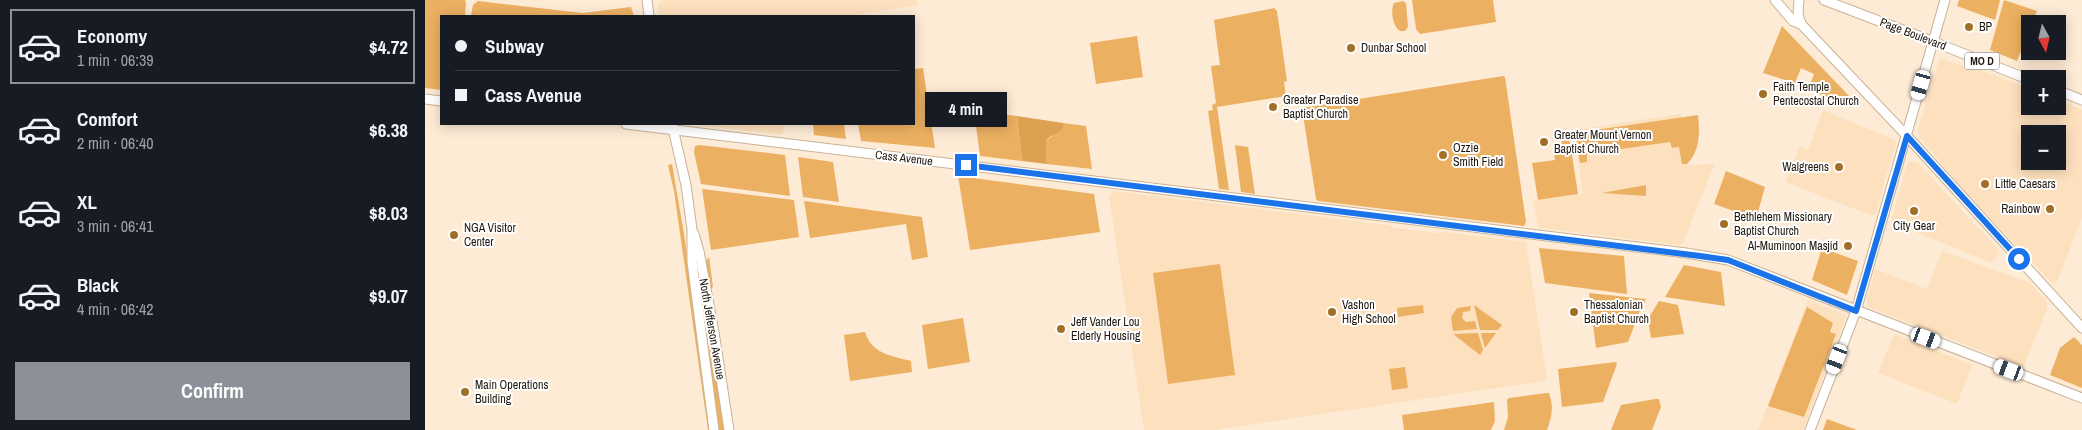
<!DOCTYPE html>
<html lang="en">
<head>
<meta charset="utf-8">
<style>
  :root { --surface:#171b24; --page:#242831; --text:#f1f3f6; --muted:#9ea1a6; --line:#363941; --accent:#8c9099 }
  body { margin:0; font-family:"Archivo Narrow",sans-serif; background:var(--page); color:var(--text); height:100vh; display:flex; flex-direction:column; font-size:19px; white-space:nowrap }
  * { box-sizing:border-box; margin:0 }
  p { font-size:16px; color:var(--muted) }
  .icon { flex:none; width:28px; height:28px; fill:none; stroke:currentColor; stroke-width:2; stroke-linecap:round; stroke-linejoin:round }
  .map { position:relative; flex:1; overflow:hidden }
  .sheet { display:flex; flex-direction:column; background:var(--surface); width:425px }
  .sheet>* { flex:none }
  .hud { position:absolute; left:15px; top:15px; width:475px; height:110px; border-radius:0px; box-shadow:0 2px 12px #0003; display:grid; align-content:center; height:110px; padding:0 15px; background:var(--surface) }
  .needle { width:32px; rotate:172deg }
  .buttons { position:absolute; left:1596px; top:15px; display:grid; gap:10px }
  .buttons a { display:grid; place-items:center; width:45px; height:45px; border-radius:0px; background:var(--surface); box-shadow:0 2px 12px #0003; font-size:25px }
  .end { position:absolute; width:22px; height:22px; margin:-11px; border:6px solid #1a73e8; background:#fff; box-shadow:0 0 0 2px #fff }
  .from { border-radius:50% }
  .bubble { position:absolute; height:35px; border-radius:0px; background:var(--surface); box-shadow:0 2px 12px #0003; font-size:16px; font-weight:700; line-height:35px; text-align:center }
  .car { position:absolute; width:15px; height:30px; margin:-15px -8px; border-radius:6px; box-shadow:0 0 4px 1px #0007; background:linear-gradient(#fff 24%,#345 0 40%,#fff 0 76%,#345 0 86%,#fff 0) }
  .hud b { display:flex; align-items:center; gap:18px; height:48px; font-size:19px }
  .hud b+b { border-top:1px solid var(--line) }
  .hud i { width:12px; height:12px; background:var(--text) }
  ul { padding:9px 0 0; list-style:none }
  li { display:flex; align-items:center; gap:15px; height:75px; margin:0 10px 8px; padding:0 5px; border:2px solid transparent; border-radius:0px }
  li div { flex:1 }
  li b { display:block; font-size:19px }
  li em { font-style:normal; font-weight:700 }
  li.current { border-color:var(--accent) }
  li>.icon { width:45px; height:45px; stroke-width:1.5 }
  .action { display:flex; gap:10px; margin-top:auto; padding:10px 15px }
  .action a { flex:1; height:58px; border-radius:0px; background:var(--accent); color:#fff; font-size:20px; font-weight:700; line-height:58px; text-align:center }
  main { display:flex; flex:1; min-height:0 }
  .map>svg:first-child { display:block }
</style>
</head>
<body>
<main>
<section class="sheet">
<ul>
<li class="current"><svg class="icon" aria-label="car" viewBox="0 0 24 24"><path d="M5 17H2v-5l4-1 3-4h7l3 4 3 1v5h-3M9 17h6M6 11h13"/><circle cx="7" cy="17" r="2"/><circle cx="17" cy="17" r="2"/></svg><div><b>Economy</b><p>1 min · 06:39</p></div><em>$4.72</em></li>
<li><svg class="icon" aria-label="car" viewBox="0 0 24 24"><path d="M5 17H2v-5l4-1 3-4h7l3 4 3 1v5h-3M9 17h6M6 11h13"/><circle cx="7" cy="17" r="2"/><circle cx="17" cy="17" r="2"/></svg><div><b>Comfort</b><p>2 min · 06:40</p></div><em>$6.38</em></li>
<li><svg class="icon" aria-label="car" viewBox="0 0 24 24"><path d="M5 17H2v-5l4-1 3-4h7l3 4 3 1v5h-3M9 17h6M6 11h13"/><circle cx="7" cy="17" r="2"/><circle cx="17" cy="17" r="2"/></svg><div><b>XL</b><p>3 min · 06:41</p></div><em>$8.03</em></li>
<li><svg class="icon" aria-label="car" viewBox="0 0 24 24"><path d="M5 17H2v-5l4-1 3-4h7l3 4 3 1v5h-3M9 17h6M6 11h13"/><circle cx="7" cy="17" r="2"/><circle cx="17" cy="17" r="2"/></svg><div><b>Black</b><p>4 min · 06:42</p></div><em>$9.07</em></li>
</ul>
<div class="action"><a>Confirm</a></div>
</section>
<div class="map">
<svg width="1657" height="430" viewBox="0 0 1657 430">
  <rect width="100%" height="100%" fill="#feebd5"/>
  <!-- built -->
  <g fill="#fde0be" fill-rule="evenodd">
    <path d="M238 0H492V5L425 16H235L232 5Z"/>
    <path d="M1515 58 1549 70H1556L1605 89V106H1632L1633 100 1657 110V218L1631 284 1626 282 1534 185 1494 136 1493 129ZM1605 134H1632V161H1605Z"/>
    <path d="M1398 110 1470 140 1471 143 1450 215H1445L1361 182 1374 147 1383 150Z"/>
    <path d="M1256 114 1262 166 1290 163 1258 243 1254 245 1116 228 1113 226 1108 201 1158 194 1149 130Z"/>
    <path d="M265 124H358L359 132 355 135Z"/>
    <path d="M1485 162H1492L1572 248 1574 253 1569 261 1565 262 1466 222 1482 165Z"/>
    <path d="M688 191 962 225 971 228 1012 233 1021 232 1101 242 1122 379 1118 381 790 430H719L684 196Z"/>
    <path d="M1517 251 1605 283 1622 302V309L1599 366H1595L1441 306 1450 269 1502 289Z"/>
    <path d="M1383 300 1419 314 1421 318 1378 430H1333Z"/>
    <path d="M1469 334 1547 365 1532 404 1453 373Z"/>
  </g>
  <!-- green -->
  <g fill="#ecb062">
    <path d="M0 0H40L41 3 40 16H16V90L0 88Z"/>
    <path d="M987 0H1068L1071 22 995 34 991 29Z"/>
    <path d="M1534 0H1575L1570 20 1532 6Z"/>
    <path d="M1579 0 1612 11 1592 61 1565 50Z"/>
    <path d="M53 1 158 13 206 7 209 16H46L48 5Z"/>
    <path d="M978 1 981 3 983 27 980 31H975C968 27 965 11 969 3Z"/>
    <path d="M849 8 852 11 862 81 859 82 861 96 792 107 804 190 794 189 783 111 788 110 787 105 791 103 786 66 795 65 789 20Z"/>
    <path d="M1357 26 1427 99 1423 105 1383 90 1389 74 1376 68 1370 83 1338 73Z"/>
    <path d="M712 36 718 77 671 84 665 43Z"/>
    <path d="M498 68 510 148 436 141 433 124H489V69Z"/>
    <path d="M1078 76 1080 77 1101 222 1099 226 893 201 891 199 877 108Z"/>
    <path d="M549 111 592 116 597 161 555 156Z"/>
    <path d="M1273 115C1275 133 1275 151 1262 164H1257L1254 147 1247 148 1245 142 1162 154V162L1155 163 1150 133Z"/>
    <path d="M638 123 661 126 667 169 622 164 621 141 639 126Z"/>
    <path d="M388 124H419L421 139 389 135Z"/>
    <path d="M1144 136 1153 194 1113 200 1107 163 1130 160 1128 147 1137 145 1136 137Z"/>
    <path d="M274 145 360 155 365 196 276 184 269 152 270 146Z"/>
    <path d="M810 145 823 147 830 194 816 192Z"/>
    <path d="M373 157 408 162 414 202 378 197Z"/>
    <path d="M247 164 260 240 285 430H283L249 191 243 165Z"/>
    <path d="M1301 171 1340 187 1331 219 1289 204Z"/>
    <path d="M533 176 669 194 675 232 545 250Z"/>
    <path d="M1221 179V196L1177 193 1221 185Z"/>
    <path d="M277 189 369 200 374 237 286 250Z"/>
    <path d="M379 201 497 217 503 257 487 260 481 224 385 238Z"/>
    <path d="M1114 248 1199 256 1202 294 1120 283Z"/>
    <path d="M1397 248 1433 261 1422 295 1387 280Z"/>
    <path d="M284 257 288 287 286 288 281 261Z"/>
    <path d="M270 261H272L286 338 299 430H292Z"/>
    <path d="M795 264 810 375 743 384 728 273Z"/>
    <path d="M1259 265 1296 272 1300 306 1240 297Z"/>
    <path d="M1164 293 1221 299 1214 313 1203 342 1171 348Z"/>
    <path d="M1234 301 1253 305 1259 334 1226 338 1223 319Z"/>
    <path d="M998 305 999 313 973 317 972 308Z"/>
    <path d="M1049 305 1077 325 1073 330H1055Z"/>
    <path d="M1046 306 1045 311 1038 312 1037 318 1041 322 1050 321 1052 329 1028 331 1026 317 1032 308Z"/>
    <path d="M1382 307 1408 323 1405 332 1411 334 1379 417 1343 406Z"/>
    <path d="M538 318 545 362 503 369 497 325Z"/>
    <path d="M440 332C446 353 466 356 486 361L487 372 425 381 419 335Z"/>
    <path d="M1053 333 1058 350 1055 355 1028 334Z"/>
    <path d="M1057 333H1071L1060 348 1056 334Z"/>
    <path d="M1649 337 1657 345V388L1625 375 1635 348Z"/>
    <path d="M1190 362 1192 364 1178 402 1137 407 1133 369Z"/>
    <path d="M980 367 983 388 967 390 964 369Z"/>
    <path d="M1121 393H1124C1129 408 1127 416 1122 430H1079L1083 417 1082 400 1084 398Z"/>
    <path d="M1230 399H1234L1236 407 1227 430H1186L1196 405Z"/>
    <path d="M1069 402 1070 421 1066 430H979L977 415Z"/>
    <path d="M1402 419 1432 430H1398Z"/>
  </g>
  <!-- forest -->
  <path fill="#dda152" d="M592 116 638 123 639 126C634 134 626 134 621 141L622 164 597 161Z"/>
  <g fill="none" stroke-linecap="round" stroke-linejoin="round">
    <defs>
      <g id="secondary">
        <path d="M1350 0 1368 21 1376 24 1482 136 1657 328"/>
        <path d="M1374 0 1373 14 1376 24"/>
        <path d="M1399 0 1509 42"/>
        <path d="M0 99 16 101"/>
        <path d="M201 124 1261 253 1303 260 1657 398"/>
      </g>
      <g id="primary">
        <path d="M222 0 224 16"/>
        <path d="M1509 42 1605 80"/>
        <path d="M1632 90 1657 100"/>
        <path d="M247 124 261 185 267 229V262L289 430"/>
        <path d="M269 234 274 251 289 332 304 430"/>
        <path d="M1385 430 1431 311 1520 0"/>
      </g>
    </defs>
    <!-- secondary casing -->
    <use href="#secondary" stroke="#c8b297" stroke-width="11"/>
    <!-- primary casing -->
    <use href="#primary" stroke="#c8b297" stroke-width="11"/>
    <!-- secondary -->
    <use href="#secondary" stroke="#fff" stroke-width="9"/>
    <!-- primary -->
    <use href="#primary" stroke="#fff" stroke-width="9"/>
  </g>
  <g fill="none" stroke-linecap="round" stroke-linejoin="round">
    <!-- route -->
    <path stroke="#1a73e8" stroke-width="6" d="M541 165 1275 256 1303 260 1431 311 1482 136 1594 259"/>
  </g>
  <!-- markers -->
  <g fill="#a26f26" stroke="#fff" stroke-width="2">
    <circle cx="1544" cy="27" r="5"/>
    <circle cx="926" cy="48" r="5"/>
    <circle cx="1338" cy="94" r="5"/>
    <circle cx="848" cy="107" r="5"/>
    <circle cx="1119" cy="142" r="5"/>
    <circle cx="1018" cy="155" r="5"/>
    <circle cx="1414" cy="167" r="5"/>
    <circle cx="1560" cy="184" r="5"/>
    <circle cx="1625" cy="209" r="5"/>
    <circle cx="1489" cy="211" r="5"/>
    <circle cx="1299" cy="224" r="5"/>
    <circle cx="29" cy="235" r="5"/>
    <circle cx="1423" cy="246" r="5"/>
    <circle cx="907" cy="312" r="5"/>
    <circle cx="1149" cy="312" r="5"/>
    <circle cx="636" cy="329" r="5"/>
    <circle cx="40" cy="392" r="5"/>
  </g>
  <g text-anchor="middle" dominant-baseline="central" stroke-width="4" stroke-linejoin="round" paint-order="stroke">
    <!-- shield labels -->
    <rect fill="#fff" stroke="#635d56" stroke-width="1" x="1539.5" y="52.5" width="35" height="17" rx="4"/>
    <g font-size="11" font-weight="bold" fill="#20180e">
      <text x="1557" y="61">MO D</text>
    </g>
    <!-- poi labels -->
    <g font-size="12" fill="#20180e" stroke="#fff" text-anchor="start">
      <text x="1554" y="27">BP</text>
      <text x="936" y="48">Dunbar School</text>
      <text x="1348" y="87">Faith Temple<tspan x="1348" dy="14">Pentecostal Church</tspan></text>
      <text x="858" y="100">Greater Paradise<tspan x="858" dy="14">Baptist Church</tspan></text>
      <text x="1129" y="135">Greater Mount Vernon<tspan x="1129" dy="14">Baptist Church</tspan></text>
      <text x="1028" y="148">Ozzie<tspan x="1028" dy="14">Smith Field</tspan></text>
      <text x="1404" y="167" text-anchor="end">Walgreens</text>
      <text x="1570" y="184">Little Caesars</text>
      <text x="1615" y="209" text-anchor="end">Rainbow</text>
      <text x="1309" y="217">Bethlehem Missionary<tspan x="1309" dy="14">Baptist Church</tspan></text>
      <text x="1489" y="226" text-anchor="middle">City Gear</text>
      <text x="39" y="228">NGA Visitor<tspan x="39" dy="14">Center</tspan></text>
      <text x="1413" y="246" text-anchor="end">Al-Muminoon Masjid</text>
      <text x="917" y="305">Vashon<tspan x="917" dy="14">High School</tspan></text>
      <text x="1159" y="305">Thessalonian<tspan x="1159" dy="14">Baptist Church</tspan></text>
      <text x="646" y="322">Jeff Vander Lou<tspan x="646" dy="14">Elderly Housing</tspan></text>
      <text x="50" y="385">Main Operations<tspan x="50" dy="14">Building</tspan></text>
    </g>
    <!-- street labels -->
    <g font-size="12" fill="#20180e" stroke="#fff">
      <text transform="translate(1488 34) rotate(21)">Page Boulevard</text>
      <text transform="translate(479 158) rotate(7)">Cass Avenue</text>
      <text transform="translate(287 329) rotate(80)">North Jefferson Avenue</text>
    </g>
  </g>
</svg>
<div class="buttons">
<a><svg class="needle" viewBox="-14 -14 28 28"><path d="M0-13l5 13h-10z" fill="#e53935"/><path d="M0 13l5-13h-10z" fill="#9ea1a6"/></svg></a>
<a>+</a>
<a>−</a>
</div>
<i class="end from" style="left:1594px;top:259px"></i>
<i class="end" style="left:541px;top:165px"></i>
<div class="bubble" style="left:500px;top:92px;width:82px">4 min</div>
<i class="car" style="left:1496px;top:85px;rotate:196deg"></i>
<i class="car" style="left:1501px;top:338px;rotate:111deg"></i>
<i class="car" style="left:1412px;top:359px;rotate:201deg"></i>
<i class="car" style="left:1584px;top:370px;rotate:291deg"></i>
<div class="hud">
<b><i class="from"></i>Subway</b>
<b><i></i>Cass Avenue</b>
</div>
</div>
</main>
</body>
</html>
